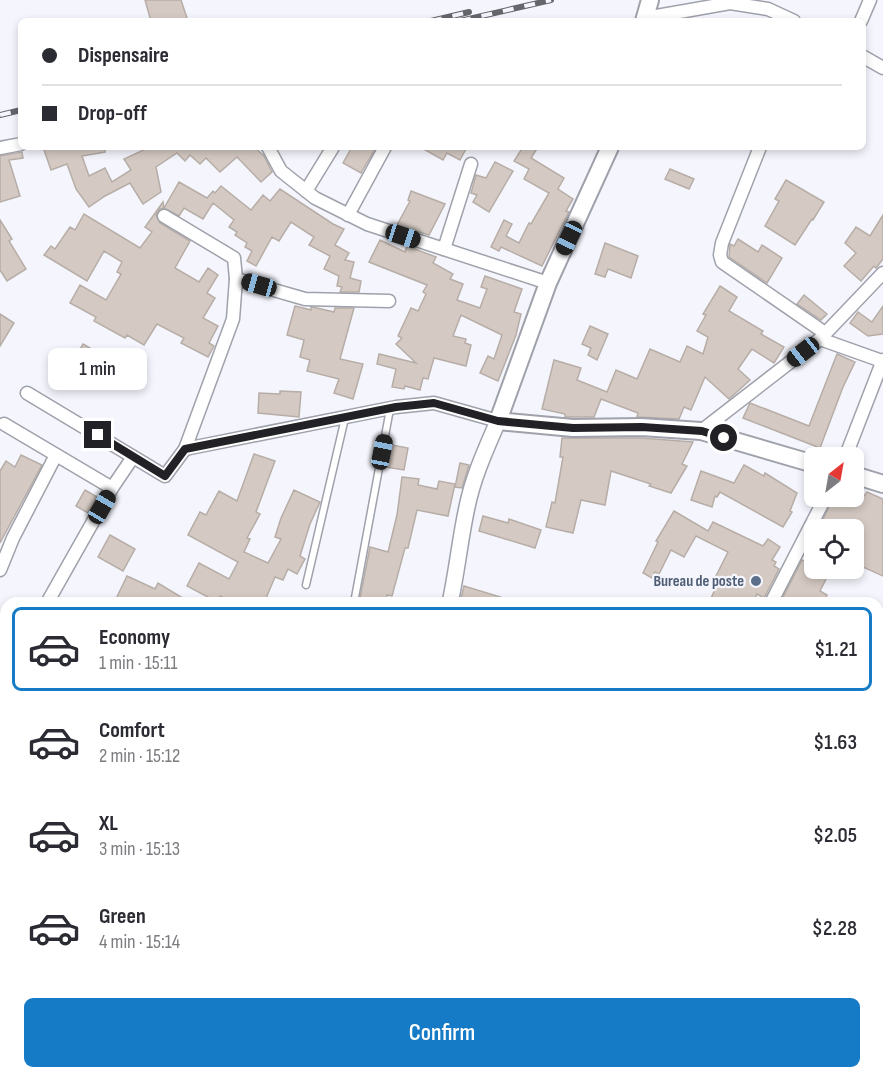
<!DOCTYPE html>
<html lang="en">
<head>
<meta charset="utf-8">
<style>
  :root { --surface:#fff; --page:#f7f7f7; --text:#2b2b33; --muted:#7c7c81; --line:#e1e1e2; --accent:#167bc6 }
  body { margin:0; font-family:"Sofia Sans Condensed",sans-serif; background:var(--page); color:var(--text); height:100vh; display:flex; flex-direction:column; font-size:22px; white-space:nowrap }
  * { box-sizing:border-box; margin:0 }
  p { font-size:20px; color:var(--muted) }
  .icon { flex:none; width:33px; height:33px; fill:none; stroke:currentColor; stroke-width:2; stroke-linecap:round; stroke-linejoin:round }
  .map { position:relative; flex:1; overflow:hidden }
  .side { position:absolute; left:0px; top:597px; width:884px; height:482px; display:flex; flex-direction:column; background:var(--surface); border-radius:18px 18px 0 0; box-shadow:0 3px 9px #0003 }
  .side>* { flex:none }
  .banner { position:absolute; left:18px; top:18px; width:848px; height:132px; border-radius:9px; box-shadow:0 3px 9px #0003; display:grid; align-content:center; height:132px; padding:0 24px; background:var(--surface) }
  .needle { width:39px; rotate:31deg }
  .controls { position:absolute; left:804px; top:447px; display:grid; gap:12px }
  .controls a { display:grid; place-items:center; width:60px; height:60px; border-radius:9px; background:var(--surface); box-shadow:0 3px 9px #0003; font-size:30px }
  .end { position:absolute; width:27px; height:27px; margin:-14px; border:8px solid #222226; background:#fff; box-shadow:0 0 0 3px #fff }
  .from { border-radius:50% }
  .bubble { position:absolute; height:42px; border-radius:9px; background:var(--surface); box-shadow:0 3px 9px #0003; font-size:20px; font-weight:600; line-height:42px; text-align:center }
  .car { position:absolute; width:18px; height:36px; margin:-18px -9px; border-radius:8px; box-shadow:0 0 4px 2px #0007; background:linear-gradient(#222 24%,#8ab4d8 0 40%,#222 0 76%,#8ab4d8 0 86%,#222 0) }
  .banner b { display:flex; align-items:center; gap:21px; height:57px; font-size:22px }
  .banner b+b { border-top:2px solid var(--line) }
  .banner i { width:15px; height:15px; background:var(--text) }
  ul { padding:10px 0 0; list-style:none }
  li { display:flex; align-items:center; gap:18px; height:84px; margin:0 12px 9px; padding:0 12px; border:3px solid transparent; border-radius:9px }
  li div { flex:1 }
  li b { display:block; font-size:22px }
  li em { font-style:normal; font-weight:600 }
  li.current { border-color:var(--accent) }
  li>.icon { width:54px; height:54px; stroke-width:1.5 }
  .primary-button { display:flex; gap:12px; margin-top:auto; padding:12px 24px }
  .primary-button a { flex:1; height:69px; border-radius:9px; background:var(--accent); color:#fff; font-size:24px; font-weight:600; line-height:69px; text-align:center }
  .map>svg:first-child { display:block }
</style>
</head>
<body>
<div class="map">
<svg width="883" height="1078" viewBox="0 0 883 1078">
  <rect width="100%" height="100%" fill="#f5f6fd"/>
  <!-- building -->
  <g fill="#d5cac3" stroke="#b7ada7" stroke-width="1.5">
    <path d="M145 0H181L188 21H151Z"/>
    <path d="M43 147H105V152L82 156 89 176 105 168 112 182 131 170 124 159 150 147H254L264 156 272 172 261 182 237 157 220 172 206 158 200 164 190 155 185 161 177 153 156 167 161 192 143 204 130 183 105 196 89 207 76 189 67 164 51 170Z"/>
    <path d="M352 147H376L361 173 343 163Z"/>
    <path d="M420 147H467L460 160 447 153 443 160Z"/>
    <path d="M523 147H538L531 158 564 178 558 189 573 199 566 211 569 212 542 266 501 247 499 251 491 247 504 220 512 224 506 236 519 243 529 223 531 224 549 193 524 179 529 169 514 161Z"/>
    <path d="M22 152 23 158 9 160 20 196 0 202V156Z"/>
    <path d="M495 162 513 171 489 212 473 202 477 195 471 193 476 175 486 178Z"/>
    <path d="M670 169 694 179 689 189 665 179Z"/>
    <path d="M786 180 824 202 813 220 812 219 795 245 765 226 779 201 775 199Z"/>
    <path d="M179 182 207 198 213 191 215 193 221 186 251 210 263 195 270 201 280 189 333 224 344 229 335 245 349 253 345 260 354 262 350 278 361 281 359 292H340L342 287 337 286 339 276 324 269 330 256 309 245 314 237 291 222 279 241 272 237 256 266 247 261 252 251 245 247 247 243 235 235 237 232 229 227 234 220 213 203 203 219 184 208 179 216 164 208 160 209 156 215 160 223 190 241 175 268 199 282 208 268 218 275 207 293 215 298 203 318 218 326 209 343 214 346 208 357 181 343 184 338 157 324 144 345 127 335 125 338 94 321 96 317 70 303 80 285 106 300 121 274 117 272 122 262 104 251 87 281 44 255 51 246 55 249 70 227 75 230 84 214 140 248 152 232 145 227 163 202 164 208Z"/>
    <path d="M411 191 445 204 429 235 397 225 410 201 408 200Z"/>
    <path d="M883 215V259L876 268 874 266 861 281 844 266 856 253 845 243 856 227 870 236Z"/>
    <path d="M0 220 12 239 9 241 26 269 7 281 0 270Z"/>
    <path d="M738 239 758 252 762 245 782 258 767 283 729 257 730 244 734 246Z"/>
    <path d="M380 240 405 252 407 246 436 257 433 263 453 274 450 279 463 284 457 300 480 308 487 289 481 287 485 276 522 289 514 312 521 314 516 335 498 381 480 373 488 356 494 359 502 335 461 315 453 336 466 339 465 343 471 345 466 366 434 358 428 379 423 378 420 390 405 386 404 389 392 387 396 369 377 364 379 354 416 363 396 344 402 338 398 336 411 308 418 311 426 294 423 292 427 285 369 262Z"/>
    <path d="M605 243 638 256 631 278 608 269 605 277 595 274Z"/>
    <path d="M720 286 737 297 729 311 763 331 761 334 784 347 774 363 752 349 738 369 750 380 729 399 705 377 691 410 684 407 679 419 637 417 638 413 601 399 594 417H565V414L542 409 554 360 581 368 577 380 607 392 616 370 637 379 650 349 680 362 687 346 703 354 708 337 697 331 706 315 703 314Z"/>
    <path d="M804 295 827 314 821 320 797 304Z"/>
    <path d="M295 306 311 310V307L317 308 334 312 335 308H354L340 359 363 364 353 399 334 393 339 379 307 371 310 360 300 357 304 340 287 335Z"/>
    <path d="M883 306V334L868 336 850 323 858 312 872 322Z"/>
    <path d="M0 314 14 323 0 346Z"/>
    <path d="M590 326 608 334 597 360 588 355 591 348 582 344Z"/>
    <path d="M83 344 95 351 88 363 76 356Z"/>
    <path d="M837 354 855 362 843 387 820 448 743 418 750 403 809 426Z"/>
    <path d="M280 391 301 392 299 417 258 413 259 393 280 394Z"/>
    <path d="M562 438H641L693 442 682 464 687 466 671 493 649 486 651 484 611 471 605 505 581 500 573 533 546 527 552 502 555 503 563 457H560Z"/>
    <path d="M392 445 408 448 404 470 385 467 387 454 390 455Z"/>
    <path d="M254 454 275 461 256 512 260 514 247 538 250 539 244 552 268 563 281 539 275 537 281 518 294 490 320 502 310 524 300 556 305 559 297 574 288 569 283 580 275 577 264 603H234L220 596 217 602 187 586 199 563 229 579 238 562 188 535 200 512 206 515 219 491 237 501Z"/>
    <path d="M21 455 42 465 0 543V471L6 461 15 467Z"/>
    <path d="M460 463 469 465 462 488 455 487Z"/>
    <path d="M744 465 764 476 765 473 797 493 790 511 792 512 783 527 720 492 717 497 715 496 712 507 691 500 701 471 734 483Z"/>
    <path d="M402 477 419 479 418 485 437 489 439 481 455 484 448 516 417 510 408 548H405L392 596 387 595 386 603H359L370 547 388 552 397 515Z"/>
    <path d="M85 490 97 497 88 513 76 506Z"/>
    <path d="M867 492 883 499V576L854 563V530H818L834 496H856L861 500Z"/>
    <path d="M674 511 708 531 713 522 763 546 768 539 780 547 772 560 776 562 774 566 779 569 764 598 757 594 753 603H709L719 580 715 578 728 552 696 536 684 557 671 550 659 574 655 572 652 578 643 573 658 542 656 541Z"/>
    <path d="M483 516 508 523 509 519 541 530 535 548 479 531Z"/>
    <path d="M110 535 135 549 123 571 98 557Z"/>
    <path d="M802 560 814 566V568H819L829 573 820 591 827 595 823 603H780Z"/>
    <path d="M127 576 155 589 158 583 191 603H114Z"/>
    <path d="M464 586 513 601V603H460Z"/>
  </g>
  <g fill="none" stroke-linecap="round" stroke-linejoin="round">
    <defs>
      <g id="service">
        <path d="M306 585 345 418"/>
        <path d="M354 603 390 409"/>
      </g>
      <g id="minor">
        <path d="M645 18 730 3 768 9 794 21"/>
        <path d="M861 21 870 0"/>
        <path d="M862 56 883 68"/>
        <path d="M268 147 281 171 315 198 367 224 548 283"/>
        <path d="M760 147 722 243 720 255 722 262 825 333"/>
        <path d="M0 148 21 144"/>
        <path d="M306 191 333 147"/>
        <path d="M348 215 385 147"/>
        <path d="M444 249 471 164"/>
        <path d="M236 279 305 299 389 301"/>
        <path d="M820 339 882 361"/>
        <path d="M27 393 165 476 185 449 233 319 236 279 234 258 164 216"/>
        <path d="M4 424 112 488"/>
        <path d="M701 431 820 339 883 273"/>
        <path d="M185 449 396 407 434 403 498 421"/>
        <path d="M845 458 883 360"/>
        <path d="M0 570 13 538 56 455"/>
        <path d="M47 603 112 488 133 457"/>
        <path d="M771 603 826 496"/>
        <path d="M0 694 6 682"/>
        <path d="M0 787 6 790"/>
        <path d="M878 937 883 940"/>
        <path d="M508 1078 510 1072"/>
        <path d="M702 1078 705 1072"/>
      </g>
      <g id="tertiary">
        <path d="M450 603C457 571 460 539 467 507 473 477 486 449 498 421"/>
        <path d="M325 1078 326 1072"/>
      </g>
      <g id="secondary">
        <path d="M644 21 650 0"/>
        <path d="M610 147 548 283 498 421 573 428 641 427 701 431 814 464"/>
        <path d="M854 475 883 484"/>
      </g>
    </defs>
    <!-- service casing -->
    <use href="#service" stroke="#9fa1ab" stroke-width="9"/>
    <!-- minor casing -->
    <use href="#minor" stroke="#9fa1ab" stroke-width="15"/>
    <!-- tertiary casing -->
    <use href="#tertiary" stroke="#9fa1ab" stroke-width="18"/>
    <!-- secondary casing -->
    <use href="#secondary" stroke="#9fa1ab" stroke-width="20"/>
    <!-- service -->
    <use href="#service" stroke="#fff" stroke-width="6"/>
    <!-- minor -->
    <use href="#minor" stroke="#fff" stroke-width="12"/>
    <!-- tertiary -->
    <use href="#tertiary" stroke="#fff" stroke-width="15"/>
    <!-- secondary -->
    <use href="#secondary" stroke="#fff" stroke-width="16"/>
    <defs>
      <g id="rail">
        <path d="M431 21 469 12"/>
        <path d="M460 21 551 0"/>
        <path d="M0 115 21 110"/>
      </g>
    </defs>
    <!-- rail casing -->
    <use href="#rail" stroke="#65666b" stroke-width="6"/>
    <!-- rail -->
    <use href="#rail" stroke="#f5f6fd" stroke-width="4" stroke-dasharray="11" stroke-linecap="butt"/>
  </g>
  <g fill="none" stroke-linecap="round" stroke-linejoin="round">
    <!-- route -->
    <path stroke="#222226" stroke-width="8" d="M98 435 165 476 185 449 396 407 434 403 498 421 573 428 642 427 702 431 724 438"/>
  </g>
  <!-- markers -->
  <circle fill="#5c6f8a" stroke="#f5f6fd" stroke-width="2" cx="756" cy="581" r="6"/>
  <g text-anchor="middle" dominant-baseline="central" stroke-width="4.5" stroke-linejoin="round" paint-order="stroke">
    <!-- service labels -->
    <g font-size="16" font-weight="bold" fill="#4e5e75" stroke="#f5f6fd" text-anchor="end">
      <text x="744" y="581">Bureau de poste</text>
    </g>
  </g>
</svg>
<div class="controls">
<a><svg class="needle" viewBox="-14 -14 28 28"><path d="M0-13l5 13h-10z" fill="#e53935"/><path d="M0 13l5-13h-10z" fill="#7c7c81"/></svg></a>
<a><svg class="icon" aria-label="locate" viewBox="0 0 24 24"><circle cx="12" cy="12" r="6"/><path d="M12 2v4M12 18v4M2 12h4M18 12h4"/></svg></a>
</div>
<i class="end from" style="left:724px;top:438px"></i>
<i class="end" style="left:98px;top:435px"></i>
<div class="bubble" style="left:48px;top:348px;width:99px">1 min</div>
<i class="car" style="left:403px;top:236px;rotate:108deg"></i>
<i class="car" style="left:569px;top:238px;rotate:205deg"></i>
<i class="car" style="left:259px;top:285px;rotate:286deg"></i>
<i class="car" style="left:803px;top:352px;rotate:232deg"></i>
<i class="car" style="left:382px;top:452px;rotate:11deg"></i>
<i class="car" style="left:102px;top:507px;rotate:30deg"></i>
<div class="banner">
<b><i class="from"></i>Dispensaire</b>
<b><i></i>Drop-off</b>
</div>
<section class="side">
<ul>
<li class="current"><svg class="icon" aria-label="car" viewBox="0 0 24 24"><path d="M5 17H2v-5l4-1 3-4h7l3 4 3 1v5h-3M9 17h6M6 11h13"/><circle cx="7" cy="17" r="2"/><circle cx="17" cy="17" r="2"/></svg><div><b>Economy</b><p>1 min · 15:11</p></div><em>$1.21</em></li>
<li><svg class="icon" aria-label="car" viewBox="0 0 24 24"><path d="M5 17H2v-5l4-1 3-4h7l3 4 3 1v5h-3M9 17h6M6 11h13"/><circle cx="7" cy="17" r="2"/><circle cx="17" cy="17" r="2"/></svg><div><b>Comfort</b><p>2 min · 15:12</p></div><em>$1.63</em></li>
<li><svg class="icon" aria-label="car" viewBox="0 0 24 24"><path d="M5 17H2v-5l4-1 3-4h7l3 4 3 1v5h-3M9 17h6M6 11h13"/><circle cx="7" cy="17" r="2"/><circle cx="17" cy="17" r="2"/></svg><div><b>XL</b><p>3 min · 15:13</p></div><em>$2.05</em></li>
<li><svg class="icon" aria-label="car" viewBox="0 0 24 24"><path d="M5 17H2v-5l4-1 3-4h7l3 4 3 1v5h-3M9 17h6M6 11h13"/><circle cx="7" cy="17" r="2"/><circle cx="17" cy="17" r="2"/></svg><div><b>Green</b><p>4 min · 15:14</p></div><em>$2.28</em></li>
</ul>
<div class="primary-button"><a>Confirm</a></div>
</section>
</div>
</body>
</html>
